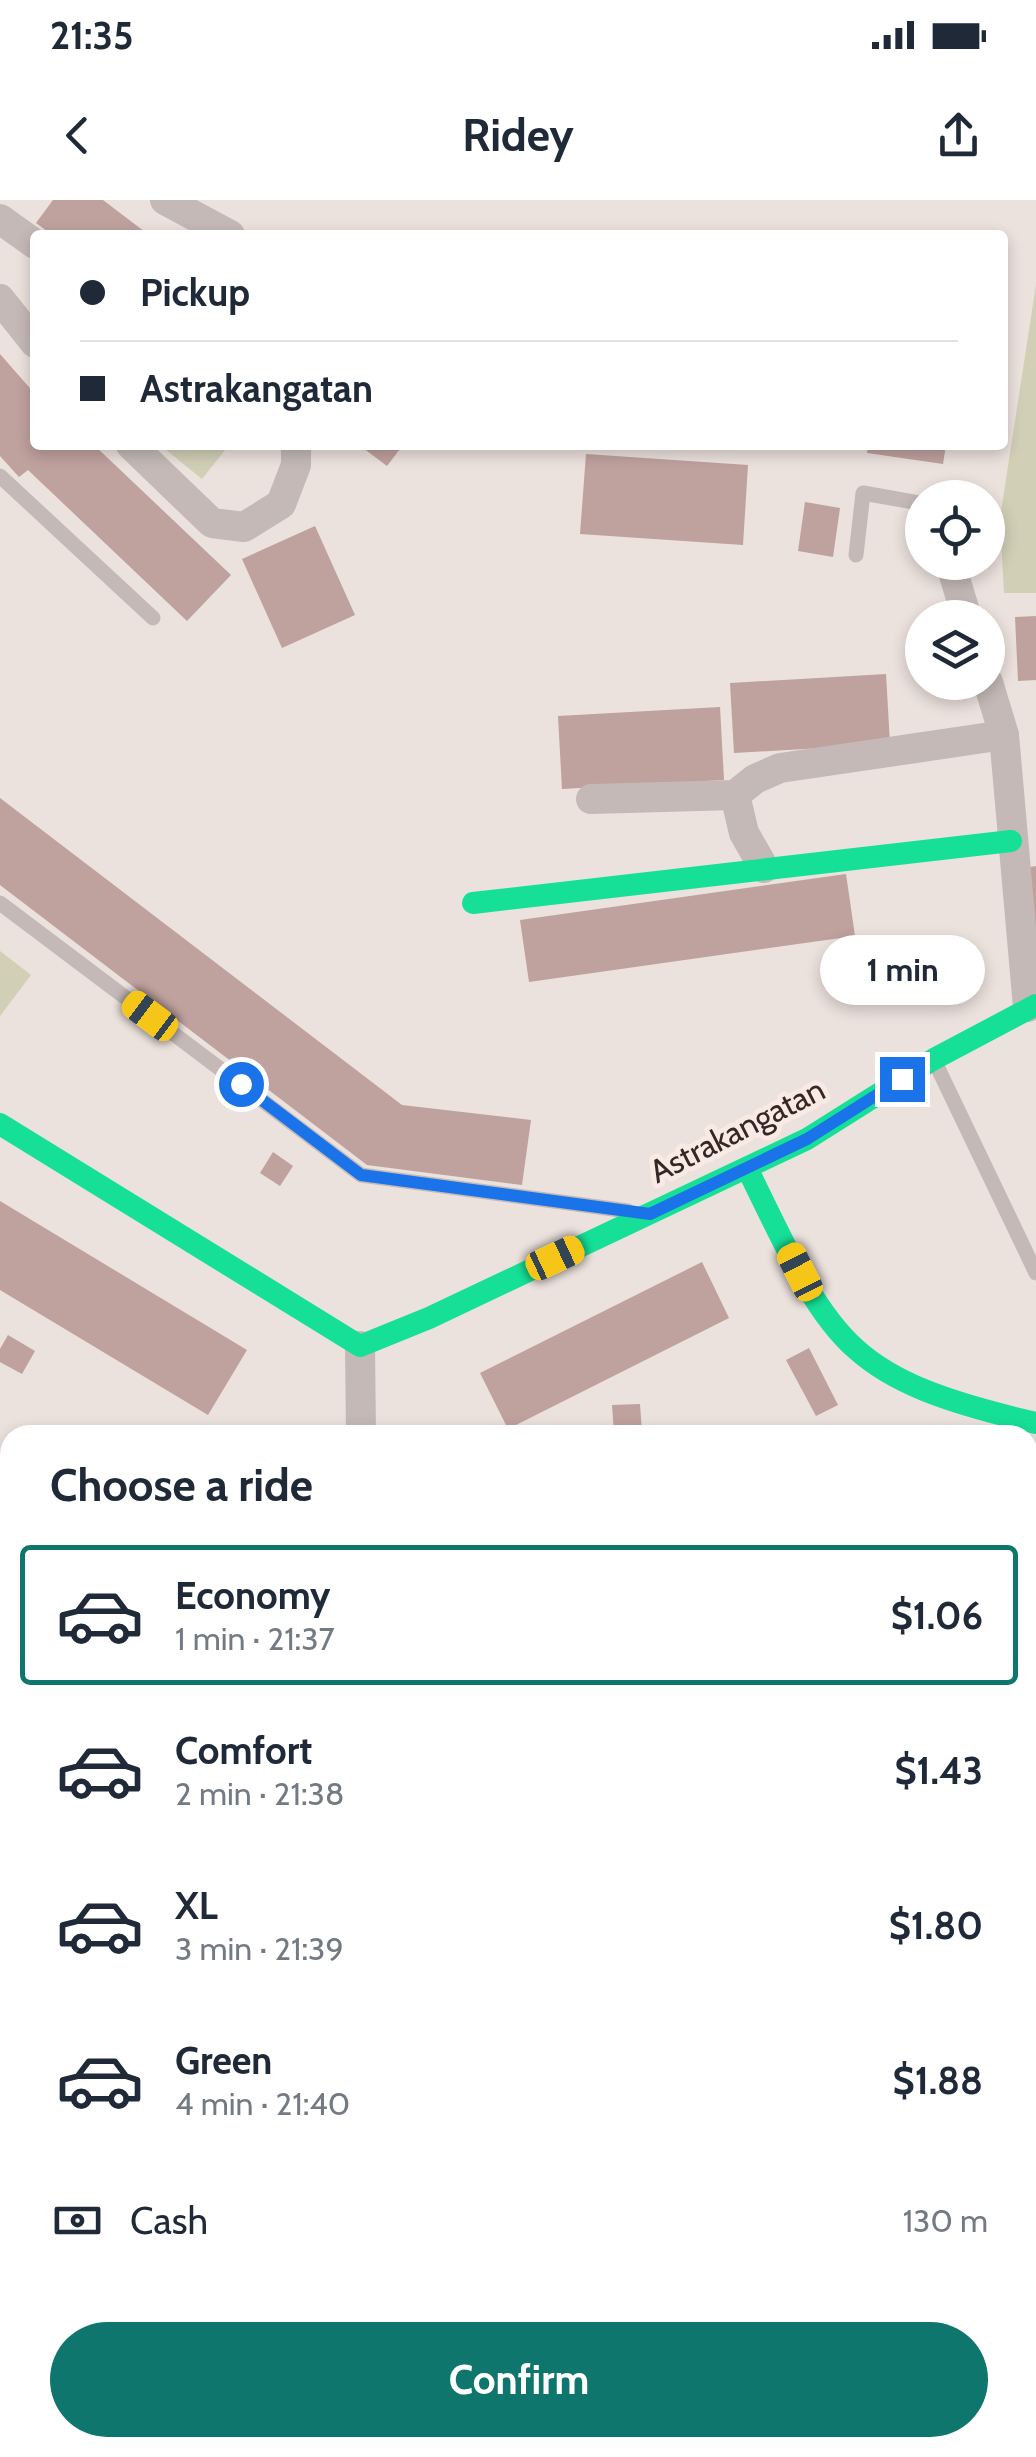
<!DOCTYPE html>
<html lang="en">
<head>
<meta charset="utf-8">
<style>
  :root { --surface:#fff; --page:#f2f2f3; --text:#1f2937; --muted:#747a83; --line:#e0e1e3; --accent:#0f766e }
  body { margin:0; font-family:Cabin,sans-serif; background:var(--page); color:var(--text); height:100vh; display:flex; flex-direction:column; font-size:38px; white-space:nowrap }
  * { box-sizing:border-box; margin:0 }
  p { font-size:32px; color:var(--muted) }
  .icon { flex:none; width:55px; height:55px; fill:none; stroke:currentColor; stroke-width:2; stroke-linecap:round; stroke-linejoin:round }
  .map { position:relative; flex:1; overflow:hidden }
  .sheet { position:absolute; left:0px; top:1225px; width:1038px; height:1032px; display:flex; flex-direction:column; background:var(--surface); border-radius:30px 30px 0 0; box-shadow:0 5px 15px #0003 }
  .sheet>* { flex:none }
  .banner { position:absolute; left:30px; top:30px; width:978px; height:220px; border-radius:10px; box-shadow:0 5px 15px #0003; display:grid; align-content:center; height:220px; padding:0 50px; background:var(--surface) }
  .tools { position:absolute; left:905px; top:280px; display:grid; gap:20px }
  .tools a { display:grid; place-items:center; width:100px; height:100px; border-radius:50%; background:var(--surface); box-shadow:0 5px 15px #0003; font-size:50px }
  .end { position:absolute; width:45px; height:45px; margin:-22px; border:12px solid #1a73e8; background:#fff; box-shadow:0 0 0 5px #fff }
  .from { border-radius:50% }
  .bubble { position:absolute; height:70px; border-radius:35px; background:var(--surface); box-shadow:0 5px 15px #0003; font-size:32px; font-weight:800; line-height:70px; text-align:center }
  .car { position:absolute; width:30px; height:60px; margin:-30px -15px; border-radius:12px; box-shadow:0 0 8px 2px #0007; background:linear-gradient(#f5c518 24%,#345 0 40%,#f5c518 0 76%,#345 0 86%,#f5c518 0) }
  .banner b { display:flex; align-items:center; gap:35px; height:95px; font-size:38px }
  .banner b+b { border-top:2px solid var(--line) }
  .banner i { width:25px; height:25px; background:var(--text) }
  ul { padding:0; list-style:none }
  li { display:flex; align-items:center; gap:30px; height:140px; margin:0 20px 15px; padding:0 30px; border:5px solid transparent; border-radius:10px }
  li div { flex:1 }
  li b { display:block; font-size:38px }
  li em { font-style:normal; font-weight:800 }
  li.selected { border-color:var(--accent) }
  li>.icon { width:90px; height:90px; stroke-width:1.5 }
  h2 { padding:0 50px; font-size:45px; line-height:120px }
  .pay { display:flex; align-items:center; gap:25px; height:110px; padding:0 50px; font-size:38px }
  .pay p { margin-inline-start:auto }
  .button { display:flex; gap:20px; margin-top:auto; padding:20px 50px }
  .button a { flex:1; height:115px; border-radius:60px; background:var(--accent); color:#fff; font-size:40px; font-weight:800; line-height:115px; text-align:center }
  .status { display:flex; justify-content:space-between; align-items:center; height:70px; padding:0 50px; background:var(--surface); direction:ltr }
  .status svg { height:28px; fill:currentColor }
  header { display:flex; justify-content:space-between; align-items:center; height:130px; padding:0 50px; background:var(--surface); font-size:45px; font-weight:800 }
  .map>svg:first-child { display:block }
</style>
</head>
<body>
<div class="status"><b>21:35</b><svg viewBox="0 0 49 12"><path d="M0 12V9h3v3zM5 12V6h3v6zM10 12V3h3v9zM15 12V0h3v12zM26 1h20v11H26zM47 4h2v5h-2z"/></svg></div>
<header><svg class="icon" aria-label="back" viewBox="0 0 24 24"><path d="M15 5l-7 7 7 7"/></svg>Ridey<svg class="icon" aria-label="share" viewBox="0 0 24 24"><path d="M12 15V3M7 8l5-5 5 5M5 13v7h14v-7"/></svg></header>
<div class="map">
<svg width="1036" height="2257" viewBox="0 0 1036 2257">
  <rect width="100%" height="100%" fill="#ebe1dd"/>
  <!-- green -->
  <g fill="#d1cfb6">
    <path d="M1036 85V393H1004L1000 318Z"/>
    <path d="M160 245H229L202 279Z"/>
    <path d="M0 751 31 775 0 816Z"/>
    <rect x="0" y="1548" width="10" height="41"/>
    <path d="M1028 1848 1036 1864V1955L1028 1951Z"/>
  </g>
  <!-- building -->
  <g fill="#bfa19e">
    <path d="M53 0H103L149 35H52L36 23Z"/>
    <path d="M0 154 35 194V245H94L231 375 187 421 28 270 19 277 0 256Z"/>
    <path d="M359 245H403L387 266Z"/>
    <path d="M868 245H946L943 264 867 253Z"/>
    <path d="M586 254 748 265 743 345 580 334Z"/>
    <path d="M805 302 840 308 833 357 798 351Z"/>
    <path d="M315 326 355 415 282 448 242 359Z"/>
    <path d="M1036 416V480L1018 481 1015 417Z"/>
    <path d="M886 474 890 544 734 553 730 483Z"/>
    <path d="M720 507 724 580 562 589 558 516Z"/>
    <path d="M0 598 402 905 531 920 522 985 367 965 350 952 0 685Z"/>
    <path d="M1036 666V727L1025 728 1018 669Z"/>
    <path d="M846 674 855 736 529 782 520 720Z"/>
    <path d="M273 952 293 966 280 986 260 973Z"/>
    <path d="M0 1001 247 1150 208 1215 0 1090Z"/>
    <path d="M702 1062 729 1118 508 1229 480 1173Z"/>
    <path d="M8 1135 35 1151 22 1174 0 1162V1149Z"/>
    <path d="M809 1148 838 1205 816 1216 786 1160Z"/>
    <path d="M640 1204 642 1232 614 1234 612 1205Z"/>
    <path d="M915 1227H943L942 1235H915Z"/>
    <rect x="0" y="1266" width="10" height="82"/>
    <rect x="1028" y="1285" width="8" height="70"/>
    <rect x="0" y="1644" width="10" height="126"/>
    <rect x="1028" y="1648" width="8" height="80"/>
    <path d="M10 2027V2051L0 2032Z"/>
    <path d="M1033 2133 1036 2134V2257L1005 2249 1028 2248V2151Z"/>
    <path d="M132 2248H206L210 2257H135Z"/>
    <path d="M271 2248H338L339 2257H272Z"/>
    <path d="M513 2248H580L582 2257H514Z"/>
    <path d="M651 2248H724L721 2257H648Z"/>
  </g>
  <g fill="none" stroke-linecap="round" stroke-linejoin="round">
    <!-- lane -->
    <g stroke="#c4b9b6" stroke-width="15">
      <path d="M0 276 153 418"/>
      <path d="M856 355 863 293 919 303 922 309"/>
      <path d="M0 703 361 975 628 1011"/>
      <path d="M934 860 1036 1073"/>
      <path d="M442 2248V2257"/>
    </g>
    <!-- street -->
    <g stroke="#c4b9b6" stroke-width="30">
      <path d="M165 0 230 35"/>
      <path d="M0 19 35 44"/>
      <path d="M0 99 35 143"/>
      <path d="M131 245 212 323 244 327 281 304 296 265V245"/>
      <path d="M950 362 967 418"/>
      <path d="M988 482 1004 535 1028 807"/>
      <path d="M735 595 744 633 764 668"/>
      <path d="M591 599 735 595 755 579 780 568 1004 535"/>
      <path d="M360 1146 361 1235"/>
      <path d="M0 1379H10"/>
      <path d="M1028 1396H1036"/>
      <path d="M0 1603H10"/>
      <path d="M1028 1606H1036"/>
      <path d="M0 2229 10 2220"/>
      <path d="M907 2248 921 2257"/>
      <path d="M0 2251 9 2257"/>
      <path d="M823 2257 834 2248"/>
    </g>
    <!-- fast -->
    <g stroke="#16e098" stroke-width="22">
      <path d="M473 703 1011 641"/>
      <path d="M0 924 360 1146 429 1118 807 939 934 859 1036 805"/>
      <path d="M747 968C831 1140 840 1178 1036 1223"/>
      <path d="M0 1474H10"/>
      <path d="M1028 1483H1036"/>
      <path d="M1028 1527H1036"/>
    </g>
    <!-- slow -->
    <path stroke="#ffcf43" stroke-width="22" d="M0 1527H10"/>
  </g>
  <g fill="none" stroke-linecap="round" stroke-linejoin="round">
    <!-- route -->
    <path stroke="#1a73e8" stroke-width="12" d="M241 884 361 975 650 1014 807 939 902 879"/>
  </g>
  <g text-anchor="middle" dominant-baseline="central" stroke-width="10" stroke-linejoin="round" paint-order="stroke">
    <!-- street labels -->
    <g font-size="32" fill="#342725" stroke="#f9eae3">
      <text transform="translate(737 930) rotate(-27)">Astrakangatan</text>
    </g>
  </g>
</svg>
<div class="tools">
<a><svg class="icon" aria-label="locate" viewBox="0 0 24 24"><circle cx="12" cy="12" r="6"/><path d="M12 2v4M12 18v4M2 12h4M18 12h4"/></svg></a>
<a><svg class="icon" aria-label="layers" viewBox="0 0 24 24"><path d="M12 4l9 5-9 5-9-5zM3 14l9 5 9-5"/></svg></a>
</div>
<i class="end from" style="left:241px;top:884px"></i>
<i class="end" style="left:902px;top:879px"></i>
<div class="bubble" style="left:820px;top:735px;width:165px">1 min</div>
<i class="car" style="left:150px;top:816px;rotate:307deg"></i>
<i class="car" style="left:555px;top:1058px;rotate:65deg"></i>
<i class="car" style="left:800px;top:1072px;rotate:333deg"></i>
<div class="banner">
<b><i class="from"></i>Pickup</b>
<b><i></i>Astrakangatan</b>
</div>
<section class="sheet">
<h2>Choose a ride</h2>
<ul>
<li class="selected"><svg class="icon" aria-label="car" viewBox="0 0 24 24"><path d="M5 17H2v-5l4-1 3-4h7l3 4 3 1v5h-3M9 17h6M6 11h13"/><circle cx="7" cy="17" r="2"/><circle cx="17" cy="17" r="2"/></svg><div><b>Economy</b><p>1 min · 21:37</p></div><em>$1.06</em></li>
<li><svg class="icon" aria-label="car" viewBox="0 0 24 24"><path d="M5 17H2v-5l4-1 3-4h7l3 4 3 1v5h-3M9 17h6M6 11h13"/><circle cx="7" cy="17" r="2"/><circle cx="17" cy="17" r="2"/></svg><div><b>Comfort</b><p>2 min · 21:38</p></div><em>$1.43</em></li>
<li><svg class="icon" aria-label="car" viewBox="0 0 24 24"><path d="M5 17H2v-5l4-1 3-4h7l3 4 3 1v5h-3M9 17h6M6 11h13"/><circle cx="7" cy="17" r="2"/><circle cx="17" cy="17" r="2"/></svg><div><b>XL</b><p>3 min · 21:39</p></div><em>$1.80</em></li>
<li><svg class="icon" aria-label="car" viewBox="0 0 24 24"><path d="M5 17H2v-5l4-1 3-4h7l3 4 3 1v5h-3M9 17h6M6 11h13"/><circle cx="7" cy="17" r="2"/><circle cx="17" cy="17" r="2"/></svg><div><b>Green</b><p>4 min · 21:40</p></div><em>$1.88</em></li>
</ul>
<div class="pay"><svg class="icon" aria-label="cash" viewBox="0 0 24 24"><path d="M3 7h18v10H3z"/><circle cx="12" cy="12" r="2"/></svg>Cash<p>130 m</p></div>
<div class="button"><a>Confirm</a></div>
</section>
</div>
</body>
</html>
